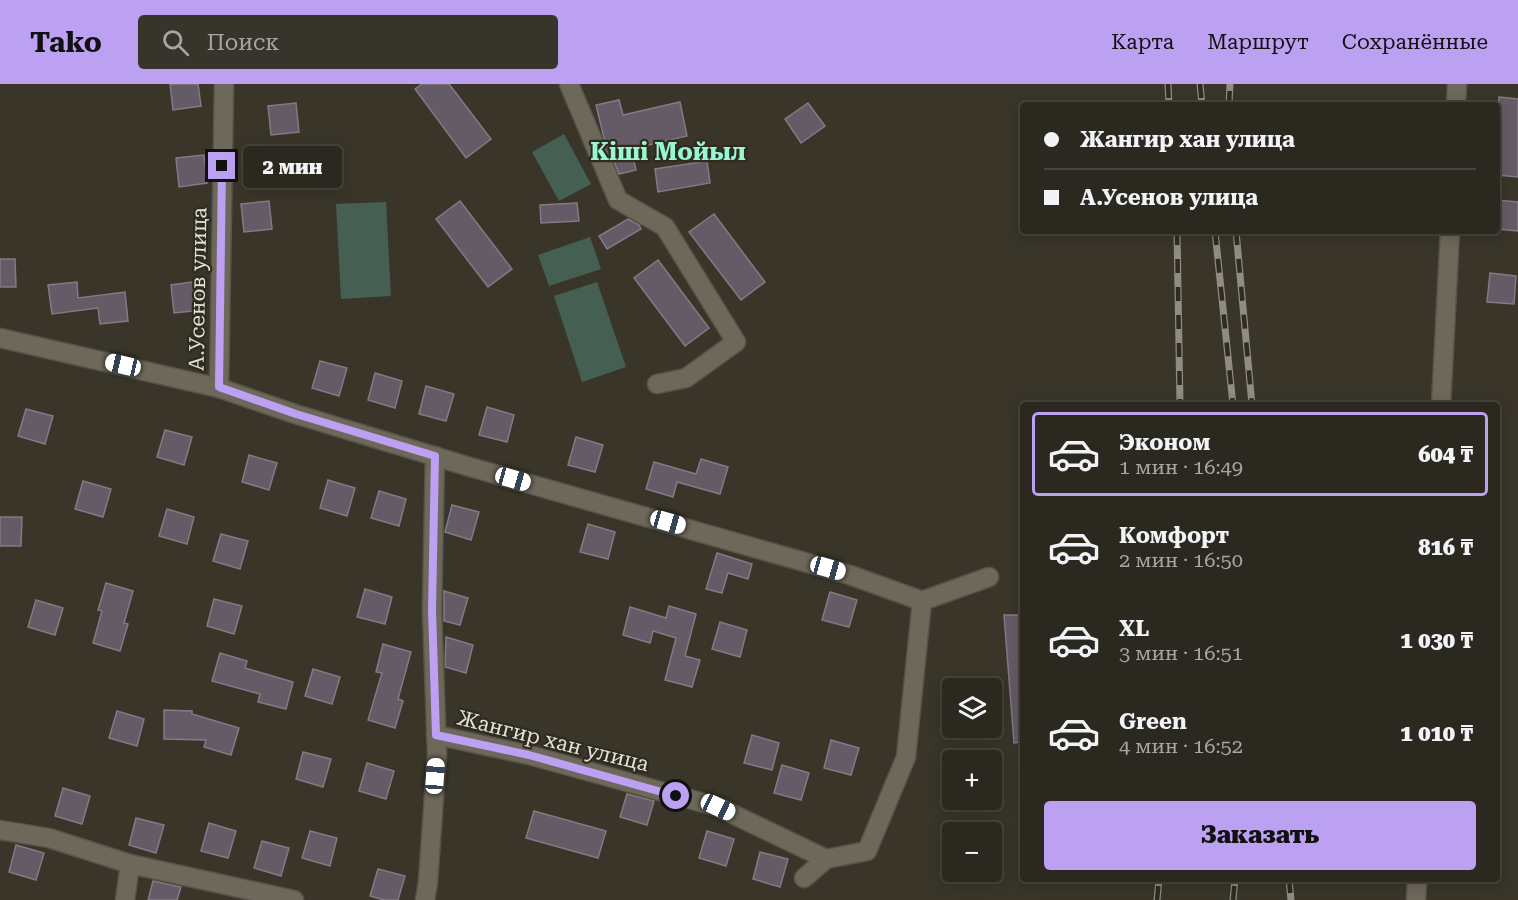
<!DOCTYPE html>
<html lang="ru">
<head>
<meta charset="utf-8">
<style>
  :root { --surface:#2b281f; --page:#37342c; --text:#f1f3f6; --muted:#a6a6a4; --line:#47443d; --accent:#bca0f2 }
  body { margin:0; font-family:"Roboto Serif",serif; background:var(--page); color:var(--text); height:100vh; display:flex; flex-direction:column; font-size:22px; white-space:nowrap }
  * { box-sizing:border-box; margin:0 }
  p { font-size:20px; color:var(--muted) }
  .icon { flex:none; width:33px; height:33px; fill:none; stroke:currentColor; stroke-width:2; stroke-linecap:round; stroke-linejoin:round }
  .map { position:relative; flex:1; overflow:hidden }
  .side { position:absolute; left:1020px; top:318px; width:480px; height:480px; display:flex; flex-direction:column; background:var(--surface); border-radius:6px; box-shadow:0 3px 15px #0003,0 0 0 2px var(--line) }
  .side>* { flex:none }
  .top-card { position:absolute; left:1020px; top:18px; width:480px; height:132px; border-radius:6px; box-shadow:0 3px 15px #0003,0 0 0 2px var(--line); display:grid; align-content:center; height:132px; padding:0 24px; background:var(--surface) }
  .buttons { position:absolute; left:942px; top:594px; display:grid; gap:12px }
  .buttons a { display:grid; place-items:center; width:60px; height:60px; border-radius:6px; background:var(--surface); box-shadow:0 3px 15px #0003,0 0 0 2px var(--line); font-size:30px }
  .end { position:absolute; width:27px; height:27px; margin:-14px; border:8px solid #bca0f2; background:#111; box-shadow:0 0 0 3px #111 }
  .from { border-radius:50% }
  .bubble { position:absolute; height:42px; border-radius:6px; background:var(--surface); box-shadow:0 3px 15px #0003,0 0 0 2px var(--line); font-size:20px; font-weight:800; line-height:42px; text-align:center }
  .car { position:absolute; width:18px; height:36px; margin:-18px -9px; border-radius:8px; box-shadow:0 0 4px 2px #0007; background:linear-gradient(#fff 24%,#345 0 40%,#fff 0 76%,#345 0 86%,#fff 0) }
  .top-card b { display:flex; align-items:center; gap:21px; height:57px; font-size:22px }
  .top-card b+b { border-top:2px solid var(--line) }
  .top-card i { width:15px; height:15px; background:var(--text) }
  ul { padding:10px 0 0; list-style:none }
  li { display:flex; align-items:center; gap:18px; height:84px; margin:0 12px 9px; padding:0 12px; border:3px solid transparent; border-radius:6px }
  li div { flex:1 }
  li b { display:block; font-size:22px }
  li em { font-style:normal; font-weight:800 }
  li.active { border-color:var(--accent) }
  li>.icon { width:54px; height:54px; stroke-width:1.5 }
  .button { display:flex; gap:12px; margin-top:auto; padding:12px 24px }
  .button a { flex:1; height:69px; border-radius:6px; background:var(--accent); color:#111; font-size:24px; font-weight:800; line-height:69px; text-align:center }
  header { display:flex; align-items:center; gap:36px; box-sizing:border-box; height:84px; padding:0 30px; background:var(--accent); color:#111 }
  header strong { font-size:28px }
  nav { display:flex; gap:33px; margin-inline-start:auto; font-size:21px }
  .search { width:420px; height:54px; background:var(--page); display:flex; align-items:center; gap:15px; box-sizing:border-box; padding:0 21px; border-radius:6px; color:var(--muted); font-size:22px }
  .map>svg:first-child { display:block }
</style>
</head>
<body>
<header>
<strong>Tako</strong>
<div class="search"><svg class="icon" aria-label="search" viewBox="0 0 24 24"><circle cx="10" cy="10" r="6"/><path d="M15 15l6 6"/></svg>Поиск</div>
<nav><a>Карта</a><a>Маршрут</a><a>Сохранённые</a></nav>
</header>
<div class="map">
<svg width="1518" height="816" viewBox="0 0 1518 816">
  <rect width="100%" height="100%" fill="#393529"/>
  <!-- green -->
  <g fill="#465f53">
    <path d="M564 50 591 100 559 117 532 68Z"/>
    <path d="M386 118 391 212 341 215 336 120Z"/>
    <path d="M590 153 601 185 549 202 538 171Z"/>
    <path d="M597 198 626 283 582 298 554 212Z"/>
  </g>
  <!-- building -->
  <g fill="#655b66" stroke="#847984" stroke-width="1.5">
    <path d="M170 0H198L201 22 173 26Z"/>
    <path d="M422 0H449L491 55 466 74 415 5Z"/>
    <path d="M1499 13 1518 15V93L1497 91 1500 43H1497Z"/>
    <path d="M619 16 623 31 680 18 687 52 631 65 636 86 619 90 604 54 596 21Z"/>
    <path d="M296 19 299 48 271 51 268 22Z"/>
    <path d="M808 19 825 42 801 59 785 35Z"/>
    <path d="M204 71 207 99 179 103 176 74Z"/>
    <path d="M707 77 710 99 658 108 655 85Z"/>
    <path d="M1497 116 1518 118V147L1497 145Z"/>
    <path d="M269 117 272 145 244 148 241 120Z"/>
    <path d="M460 117 512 185 488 203 436 135Z"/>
    <path d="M577 119 579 137 541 139 540 121Z"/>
    <path d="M714 130 765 198 741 216 689 148Z"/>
    <path d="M628 135 639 141 641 145 607 165 599 152Z"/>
    <path d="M0 175H15L16 203H0Z"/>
    <path d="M658 176 709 244 685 262 634 194Z"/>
    <path d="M1490 189 1516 192 1514 220 1487 218Z"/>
    <path d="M199 197 202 226 174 229 171 201Z"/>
    <path d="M77 198 78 214 125 208 128 237 100 240 98 224 52 230 48 201Z"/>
    <path d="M320 277 347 284 339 312 312 304Z"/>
    <path d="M375 289 402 297 395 324 368 316Z"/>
    <path d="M426 302 454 310 446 337 419 330Z"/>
    <path d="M487 323 514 331 507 358 479 351Z"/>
    <path d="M26 325 53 332 45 360 18 352Z"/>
    <path d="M165 346 192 353 184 381 157 373Z"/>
    <path d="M576 353 603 361 595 388 568 381Z"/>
    <path d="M249 371 277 379 269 406 242 398Z"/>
    <path d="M701 375 728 383 720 410 677 398 673 413 646 405 654 378 696 390Z"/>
    <path d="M328 396 355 404 347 432 320 424Z"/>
    <path d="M83 397 111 405 103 433 75 425Z"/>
    <path d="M379 407 406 415 399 442 371 434Z"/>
    <path d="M452 421 479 428 471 456 445 448Z"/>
    <path d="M167 425 194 433 187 460 159 452Z"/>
    <path d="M0 433H22L21 462H0Z"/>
    <path d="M588 440 615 448 608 475 580 468Z"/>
    <path d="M221 450 248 457 240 485 213 477Z"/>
    <path d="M717 469 752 480 748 495 728 489 722 509 706 505Z"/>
    <path d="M106 499 133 507 124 539 128 540 120 567 93 559 102 527 98 526Z"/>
    <path d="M365 505 392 513 385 540 357 533Z"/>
    <path d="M444 507 468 514 460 541 444 537Z"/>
    <path d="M830 508 857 516 849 543 822 536Z"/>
    <path d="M214 515 242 522 234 550 207 542Z"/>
    <path d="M36 516 63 524 55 551 28 543Z"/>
    <path d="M669 522 696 530 685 572 700 576 692 603 665 596 676 554 653 547 650 559 623 551 630 523 666 534Z"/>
    <path d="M1004 531H1023V658L1014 659Z"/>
    <path d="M720 538 747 546 740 573 712 565Z"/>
    <path d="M446 553 473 561 466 589 445 583Z"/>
    <path d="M383 560 411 568 398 615 403 617 395 644 368 636 382 589 376 588Z"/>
    <path d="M220 569 247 577 245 584 293 598 286 625 258 618 260 610 212 597Z"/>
    <path d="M313 585 340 593 332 620 305 612Z"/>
    <path d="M164 626 192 627V630L239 644 231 671 204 663 206 656 164 655Z"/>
    <path d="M117 627 144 635 137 662 109 654Z"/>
    <path d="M752 651 779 659 772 686 744 679Z"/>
    <path d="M831 656 859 664 851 691 824 684Z"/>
    <path d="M303 668 331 675 323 703 296 695Z"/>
    <path d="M367 679 394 687 386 715 359 707Z"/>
    <path d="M782 681 809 689 801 716 774 709Z"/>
    <path d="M63 704 90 712 82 740 55 732Z"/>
    <path d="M627 710 654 717 647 741 620 733Z"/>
    <path d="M534 727 606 747 598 774 526 754Z"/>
    <path d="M136 734 164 741 156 769 129 761Z"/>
    <path d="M209 739 236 747 228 774 201 767Z"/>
    <path d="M310 747 337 754 330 782 302 774Z"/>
    <path d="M707 747 734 755 726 782 699 774Z"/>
    <path d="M262 757 289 764 281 792 254 784Z"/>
    <path d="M16 761 44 769 36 796 9 788Z"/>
    <path d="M760 768 788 775 780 803 753 795Z"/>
    <path d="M378 785 405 792 398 816H384L370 812Z"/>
    <path d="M153 797 181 803 177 816H148Z"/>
  </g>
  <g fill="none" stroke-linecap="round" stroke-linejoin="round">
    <defs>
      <g id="minor">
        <path d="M569 0 618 116 665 143 736 258 686 294 657 300"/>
        <path d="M1456 21 1457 0"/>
        <path d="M0 254 219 304 295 330 470 383 850 491 922 517 989 493"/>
        <path d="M219 304 224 0"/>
        <path d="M1441 321 1450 147"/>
        <path d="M436 651 529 671 718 723 826 775"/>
        <path d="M0 746 49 754 130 780 294 816"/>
        <path d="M804 794 826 775 867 767 906 673 922 517"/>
        <path d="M125 816 130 780"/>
        <path d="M425 816 428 798 437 670 432 526 435 372"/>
        <path d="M1416 816 1417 795"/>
      </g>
    </defs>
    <!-- minor casing -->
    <use href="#minor" stroke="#58534a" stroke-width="21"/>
    <!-- minor -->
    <use href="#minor" stroke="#6e685b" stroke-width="18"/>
    <defs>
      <g id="rail">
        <path d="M1168 0 1169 21"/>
        <path d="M1200 0 1202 21"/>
        <path d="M1229 21 1230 0"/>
        <path d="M1177 147 1180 321"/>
        <path d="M1215 147 1233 321"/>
        <path d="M1236 147 1252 321"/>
        <path d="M1289 795 1291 816"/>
        <path d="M1157 816 1159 795"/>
        <path d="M1233 816 1235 795"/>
      </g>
    </defs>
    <!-- rail casing -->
    <use href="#rail" stroke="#908c83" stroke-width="7"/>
    <!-- rail -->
    <use href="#rail" stroke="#2f2b1f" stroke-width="4.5" stroke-dasharray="14" stroke-linecap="butt"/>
  </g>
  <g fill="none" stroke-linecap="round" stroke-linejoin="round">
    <!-- route -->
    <path stroke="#bca0f2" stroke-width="8" d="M222 82 219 303 296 330 435 372 432 526 436 651 529 671 676 712"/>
  </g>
  <g text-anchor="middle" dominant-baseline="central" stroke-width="4.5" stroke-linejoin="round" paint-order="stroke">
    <!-- street labels -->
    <g font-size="21" fill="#e5e2db" stroke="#2f2b1f">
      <text transform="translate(198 205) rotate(-89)">А.Усенов улица</text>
      <text transform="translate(553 657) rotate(14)">Жангир хан улица</text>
    </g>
    <!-- quarter labels -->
    <g font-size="24" font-weight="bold" fill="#99f5d3" stroke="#2f2b1f">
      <text x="668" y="68">Кіші Мойыл</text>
    </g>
  </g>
</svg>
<div class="buttons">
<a><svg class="icon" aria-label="layers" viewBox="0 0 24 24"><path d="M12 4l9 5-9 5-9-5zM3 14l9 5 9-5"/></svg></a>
<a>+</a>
<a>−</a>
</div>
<i class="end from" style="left:676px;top:712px"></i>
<i class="end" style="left:222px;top:82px"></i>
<div class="bubble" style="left:243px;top:62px;width:99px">2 мин</div>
<i class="car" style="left:123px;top:281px;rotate:283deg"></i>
<i class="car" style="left:513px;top:395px;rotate:106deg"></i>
<i class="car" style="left:668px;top:438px;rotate:106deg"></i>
<i class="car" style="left:828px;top:484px;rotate:106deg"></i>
<i class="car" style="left:435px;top:692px;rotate:4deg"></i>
<i class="car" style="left:718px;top:723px;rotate:115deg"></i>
<div class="top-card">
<b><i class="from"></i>Жангир хан улица</b>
<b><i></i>А.Усенов улица</b>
</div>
<section class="side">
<ul>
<li class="active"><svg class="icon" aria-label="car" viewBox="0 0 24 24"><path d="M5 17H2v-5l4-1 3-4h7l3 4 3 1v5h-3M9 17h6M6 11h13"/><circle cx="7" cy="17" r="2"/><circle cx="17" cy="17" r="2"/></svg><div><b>Эконом</b><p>1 мин · 16:49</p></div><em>604 ₸</em></li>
<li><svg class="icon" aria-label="car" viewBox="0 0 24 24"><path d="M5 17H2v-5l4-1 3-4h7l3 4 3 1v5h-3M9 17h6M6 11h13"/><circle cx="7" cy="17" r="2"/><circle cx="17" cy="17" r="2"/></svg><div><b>Комфорт</b><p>2 мин · 16:50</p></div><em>816 ₸</em></li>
<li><svg class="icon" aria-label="car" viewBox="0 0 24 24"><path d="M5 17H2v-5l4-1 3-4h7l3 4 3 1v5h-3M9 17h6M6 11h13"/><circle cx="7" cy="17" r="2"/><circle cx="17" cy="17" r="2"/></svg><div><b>XL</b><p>3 мин · 16:51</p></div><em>1 030 ₸</em></li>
<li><svg class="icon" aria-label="car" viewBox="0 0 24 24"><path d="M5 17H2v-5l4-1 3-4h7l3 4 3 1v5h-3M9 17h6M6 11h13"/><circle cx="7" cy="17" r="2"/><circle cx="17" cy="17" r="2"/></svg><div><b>Green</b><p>4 мин · 16:52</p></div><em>1 010 ₸</em></li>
</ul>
<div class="button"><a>Заказать</a></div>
</section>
</div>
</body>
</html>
